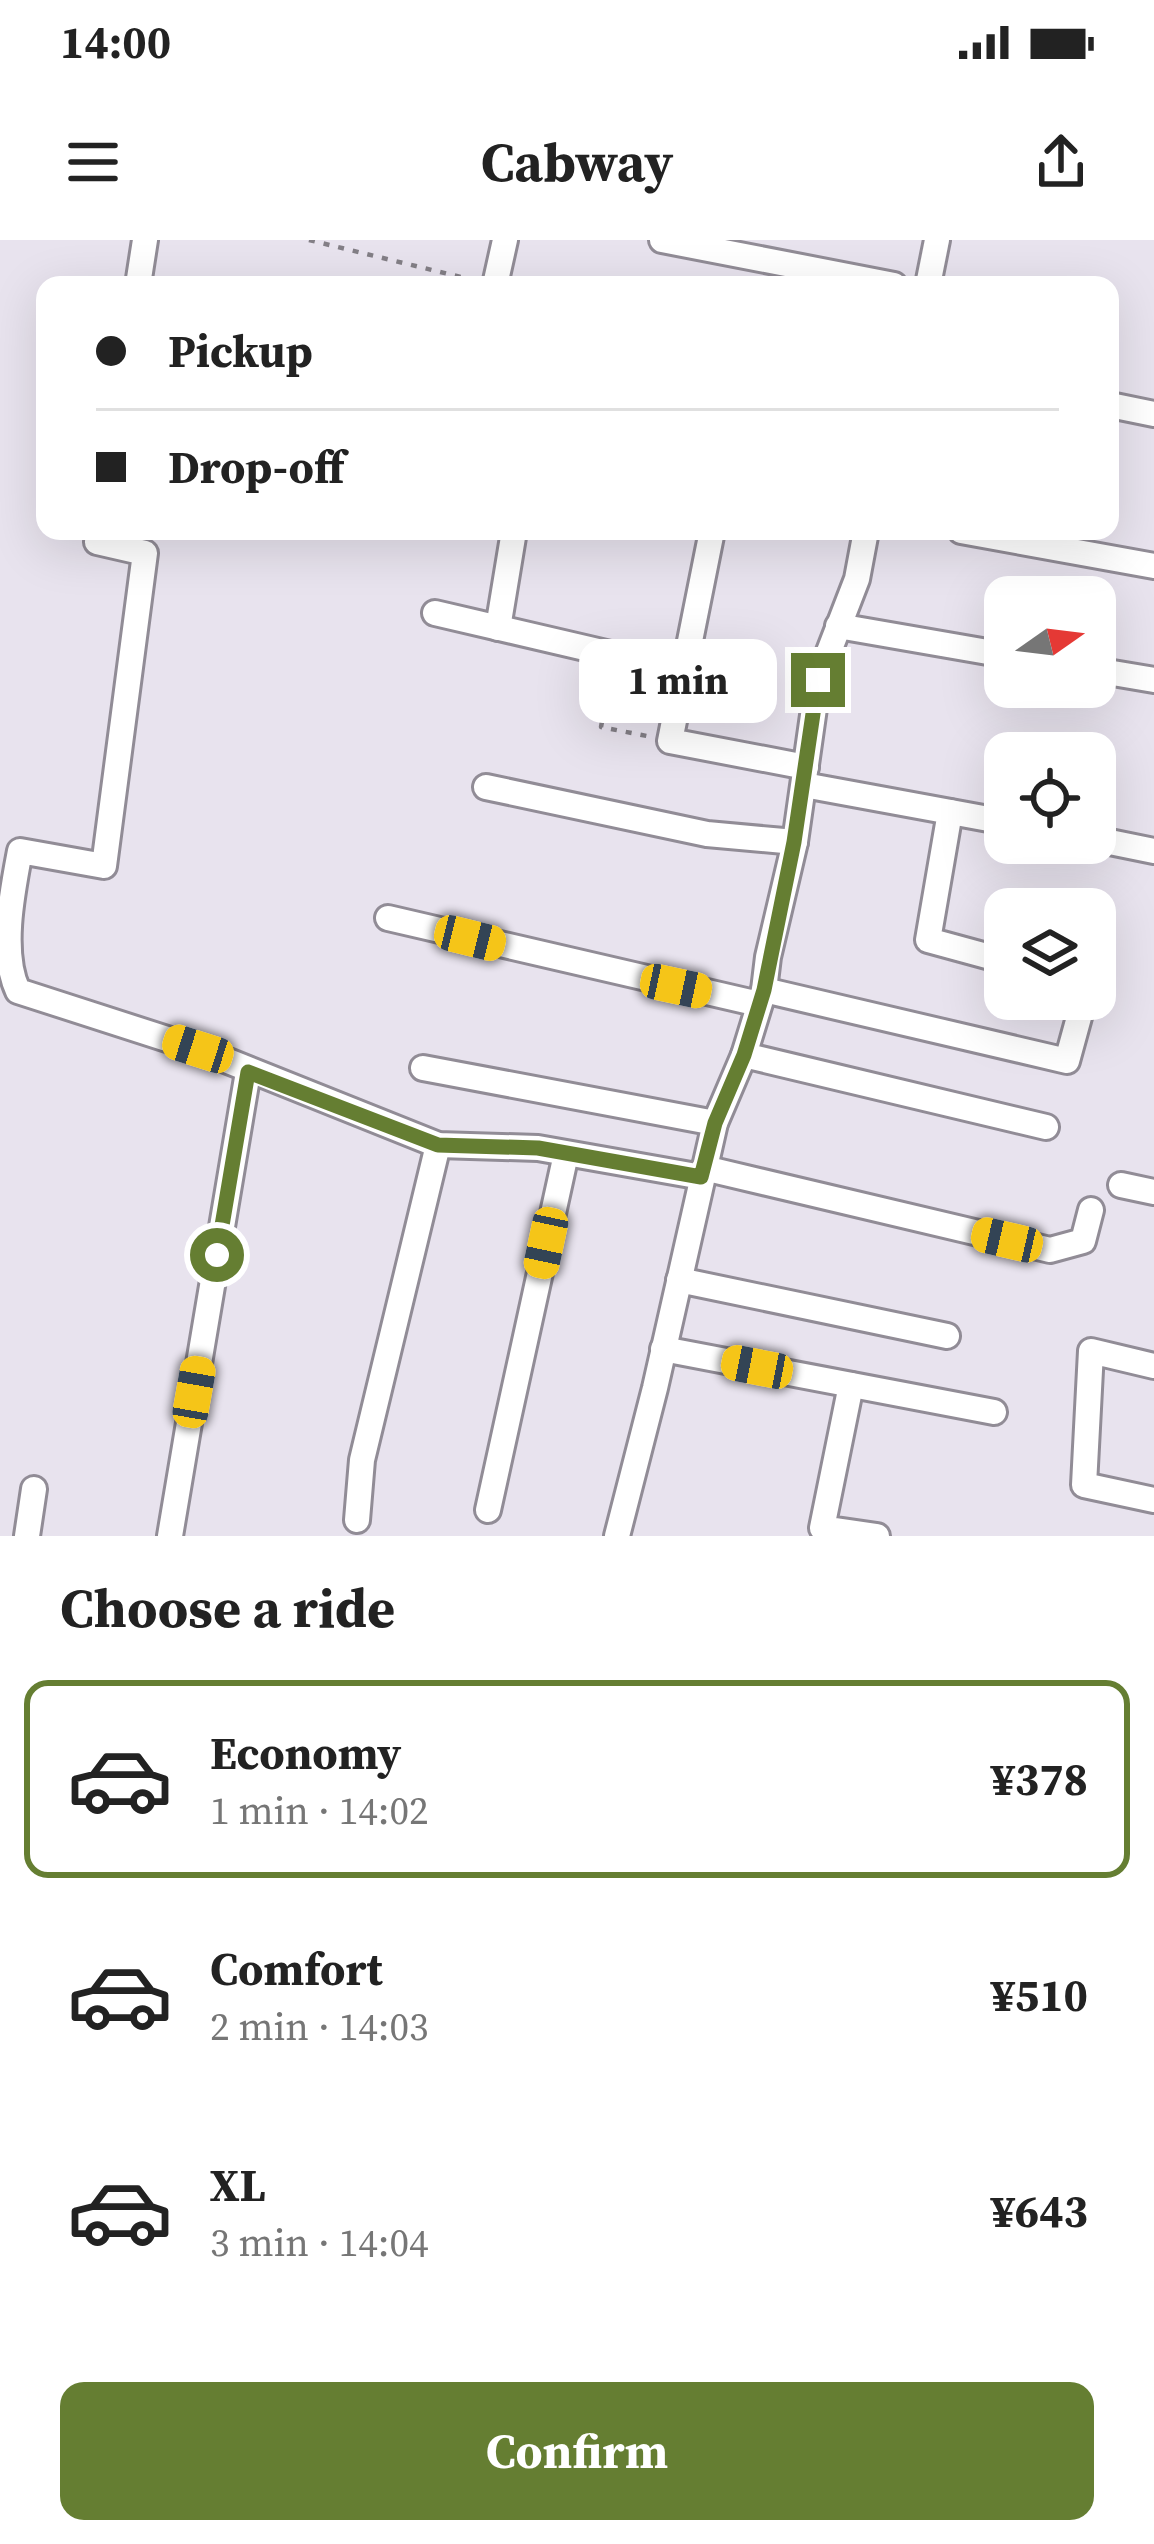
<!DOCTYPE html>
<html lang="en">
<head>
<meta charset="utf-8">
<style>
  :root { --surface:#fff; --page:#f6f6f6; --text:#222; --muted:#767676; --line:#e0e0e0; --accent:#657e32 }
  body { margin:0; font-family:"Source Serif 4",serif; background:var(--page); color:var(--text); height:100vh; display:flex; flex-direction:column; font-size:45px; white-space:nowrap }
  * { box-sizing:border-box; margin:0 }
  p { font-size:39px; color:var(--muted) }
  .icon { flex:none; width:66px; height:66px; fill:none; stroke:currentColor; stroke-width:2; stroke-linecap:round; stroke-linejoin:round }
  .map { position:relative; height:1296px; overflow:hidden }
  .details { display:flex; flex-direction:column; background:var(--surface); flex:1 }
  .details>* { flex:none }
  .top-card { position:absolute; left:36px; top:36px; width:1083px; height:264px; border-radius:24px; box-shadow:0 12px 48px #0002; display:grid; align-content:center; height:264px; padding:0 60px; background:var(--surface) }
  .needle { width:78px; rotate:76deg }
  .buttons { position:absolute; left:984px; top:336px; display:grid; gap:24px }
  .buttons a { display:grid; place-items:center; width:132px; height:132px; border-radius:24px; background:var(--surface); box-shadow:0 12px 48px #0002; font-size:60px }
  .end { position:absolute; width:54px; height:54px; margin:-27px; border:15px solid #657e32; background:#fff; box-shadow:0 0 0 6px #fff }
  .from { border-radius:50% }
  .bubble { position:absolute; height:84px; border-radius:24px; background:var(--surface); box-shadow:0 12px 48px #0002; font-size:39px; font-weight:700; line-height:84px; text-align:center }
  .car { position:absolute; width:36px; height:72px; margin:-36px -18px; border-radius:15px; box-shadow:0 0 9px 3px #0007; background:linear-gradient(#f5c518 24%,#345 0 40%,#f5c518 0 76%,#345 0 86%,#f5c518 0) }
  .top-card b { display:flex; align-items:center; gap:42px; height:114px; font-size:45px }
  .top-card b+b { border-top:3px solid var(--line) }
  .top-card i { width:30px; height:30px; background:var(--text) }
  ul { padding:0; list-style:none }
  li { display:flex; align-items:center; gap:36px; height:198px; margin:0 24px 18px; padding:0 36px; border:6px solid transparent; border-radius:24px }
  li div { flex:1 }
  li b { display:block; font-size:45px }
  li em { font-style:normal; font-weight:700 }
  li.on { border-color:var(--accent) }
  li>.icon { width:108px; height:108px; stroke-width:1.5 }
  h2 { padding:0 60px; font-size:54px; line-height:144px }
  .action { display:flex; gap:24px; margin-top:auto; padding:24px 60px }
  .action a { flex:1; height:138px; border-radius:24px; background:var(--accent); color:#fff; font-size:48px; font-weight:700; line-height:138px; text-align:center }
  .status { display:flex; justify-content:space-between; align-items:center; height:84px; padding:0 60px; background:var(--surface); direction:ltr }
  .status svg { height:33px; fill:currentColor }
  header { display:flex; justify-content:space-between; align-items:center; height:156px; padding:0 60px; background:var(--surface); font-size:54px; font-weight:700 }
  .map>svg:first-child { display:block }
</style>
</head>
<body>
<div class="status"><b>14:00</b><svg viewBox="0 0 49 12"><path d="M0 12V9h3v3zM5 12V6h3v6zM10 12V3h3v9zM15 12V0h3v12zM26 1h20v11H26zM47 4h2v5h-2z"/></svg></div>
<header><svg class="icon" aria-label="menu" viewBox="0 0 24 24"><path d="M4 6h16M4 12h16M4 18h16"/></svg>Cabway<svg class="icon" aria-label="share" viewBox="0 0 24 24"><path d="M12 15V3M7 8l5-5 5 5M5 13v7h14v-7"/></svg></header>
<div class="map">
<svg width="1154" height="1296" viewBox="0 0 1154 1296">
  <rect width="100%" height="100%" fill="#e8e3ee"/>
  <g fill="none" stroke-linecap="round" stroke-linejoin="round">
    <defs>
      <g id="minor">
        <path d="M662 0 894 45"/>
        <path d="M138 45 145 0"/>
        <path d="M495 45 505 0"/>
        <path d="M928 45 937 0"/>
        <path d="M1110 165 1154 174"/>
        <path d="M99 291 97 302 145 313 104 626 20 611C12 653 0 713 18 751L198 809 438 905 538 908 702 937"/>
        <path d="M712 291 670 501 806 527"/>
        <path d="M961 291 1154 326"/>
        <path d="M435 373 615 415"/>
        <path d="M838 386 1005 415"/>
        <path d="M498 388 514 291"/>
        <path d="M1095 430 1154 440"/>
        <path d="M804 545 1005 582"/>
        <path d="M486 547 707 594 795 602"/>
        <path d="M950 572 928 700 1005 721"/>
        <path d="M1095 599 1154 611"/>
        <path d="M388 678 759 764"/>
        <path d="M764 750 1067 821 1084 759"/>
        <path d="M744 815 1046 887"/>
        <path d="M423 828 715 883"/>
        <path d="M704 928 1050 1010 1083 1001 1091 970"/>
        <path d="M1121 945 1154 952"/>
        <path d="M679 1040 947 1096"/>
        <path d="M663 1109 994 1172"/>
        <path d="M1154 1126 1091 1111 1084 1245 1154 1260"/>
        <path d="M851 1145 822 1288 877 1296"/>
        <path d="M488 1270 566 914"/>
        <path d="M357 1280 362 1220 438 905"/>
        <path d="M27 1296 34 1249"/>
        <path d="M170 1296 248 832"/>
        <path d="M617 1296 655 1148 715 883 744 815 764 750 768 717 795 602 818 440 857 339 866 291"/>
      </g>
    </defs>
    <!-- minor casing -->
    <use href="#minor" stroke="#918c96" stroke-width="30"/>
    <!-- path -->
    <g stroke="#837f86" stroke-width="4.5" stroke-dasharray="6 9" stroke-linecap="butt">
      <path d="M309 0 473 40"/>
      <path d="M610 438 601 487 647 496"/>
    </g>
    <!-- minor -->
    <use href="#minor" stroke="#fff" stroke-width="24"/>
  </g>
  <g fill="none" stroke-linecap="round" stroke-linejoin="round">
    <!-- route -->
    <path stroke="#657e32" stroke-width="15" d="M217 1015 248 832 438 905 538 908 701 937 715 883 744 815 764 750 794 602 818 440"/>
  </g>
</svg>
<div class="buttons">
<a><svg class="needle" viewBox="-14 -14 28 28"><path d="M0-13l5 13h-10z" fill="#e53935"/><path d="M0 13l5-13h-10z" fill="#767676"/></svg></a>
<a><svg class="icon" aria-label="locate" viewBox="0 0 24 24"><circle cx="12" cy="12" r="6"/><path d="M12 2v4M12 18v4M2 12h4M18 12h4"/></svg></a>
<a><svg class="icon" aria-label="layers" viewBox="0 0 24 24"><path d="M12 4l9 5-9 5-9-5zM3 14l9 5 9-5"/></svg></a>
</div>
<i class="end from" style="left:217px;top:1015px"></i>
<i class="end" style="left:818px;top:440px"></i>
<div class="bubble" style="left:579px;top:399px;width:198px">1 min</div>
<i class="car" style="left:470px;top:698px;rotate:104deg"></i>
<i class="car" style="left:676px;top:746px;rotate:102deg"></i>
<i class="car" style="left:198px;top:809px;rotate:288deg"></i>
<i class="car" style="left:1007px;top:1000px;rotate:283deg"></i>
<i class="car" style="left:546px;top:1003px;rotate:192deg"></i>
<i class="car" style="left:757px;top:1127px;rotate:281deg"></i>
<i class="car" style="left:194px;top:1152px;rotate:10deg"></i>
<div class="top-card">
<b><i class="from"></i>Pickup</b>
<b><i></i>Drop-off</b>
</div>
</div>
<section class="details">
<h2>Choose a ride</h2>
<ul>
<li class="on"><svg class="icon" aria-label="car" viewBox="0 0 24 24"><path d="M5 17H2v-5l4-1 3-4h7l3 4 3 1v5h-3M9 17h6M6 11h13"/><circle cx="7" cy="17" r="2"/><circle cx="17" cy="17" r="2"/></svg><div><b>Economy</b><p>1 min · 14:02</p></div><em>¥378</em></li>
<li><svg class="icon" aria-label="car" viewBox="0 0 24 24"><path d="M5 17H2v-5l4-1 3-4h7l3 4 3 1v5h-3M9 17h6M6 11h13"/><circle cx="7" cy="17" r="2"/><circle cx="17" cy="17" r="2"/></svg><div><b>Comfort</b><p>2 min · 14:03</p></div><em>¥510</em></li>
<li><svg class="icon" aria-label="car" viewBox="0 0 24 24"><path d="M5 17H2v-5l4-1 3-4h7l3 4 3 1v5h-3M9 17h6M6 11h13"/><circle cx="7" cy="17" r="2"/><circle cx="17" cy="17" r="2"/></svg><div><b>XL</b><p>3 min · 14:04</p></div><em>¥643</em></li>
</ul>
<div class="action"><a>Confirm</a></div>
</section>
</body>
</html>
